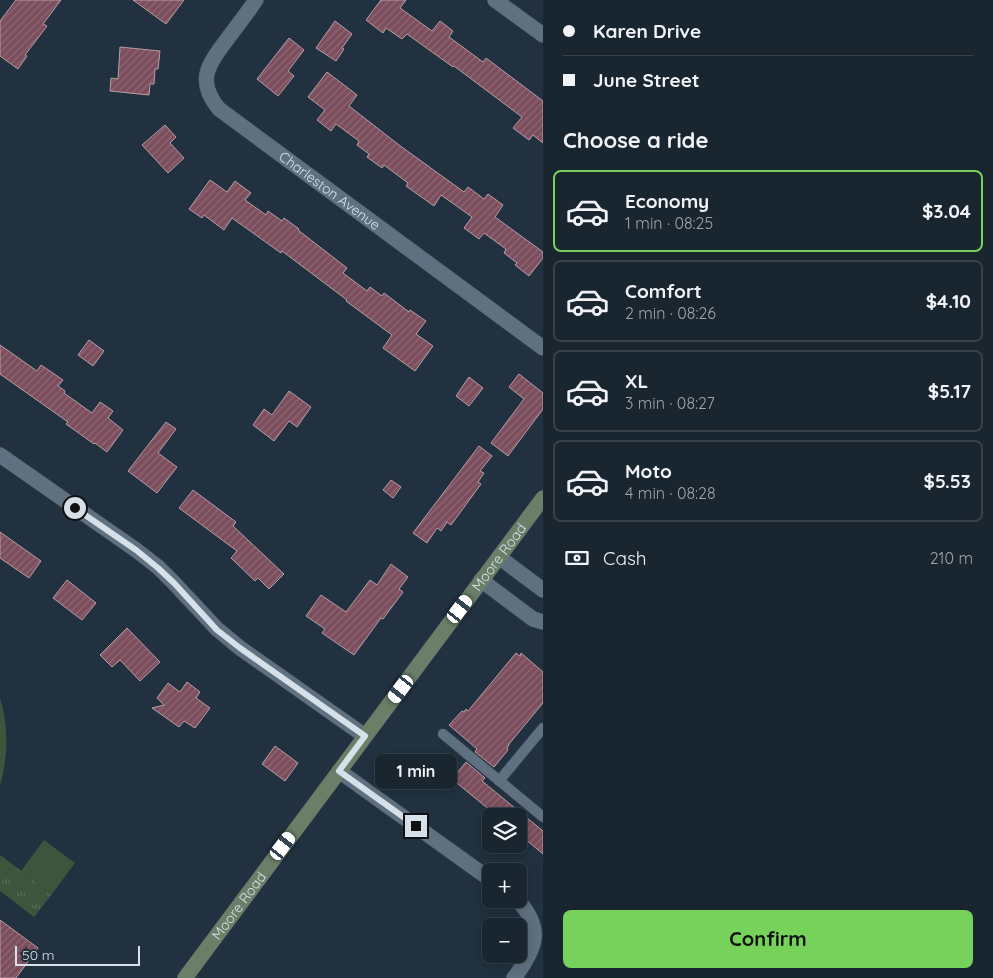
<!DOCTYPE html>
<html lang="en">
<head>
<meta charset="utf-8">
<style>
  :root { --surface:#19252f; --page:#26313b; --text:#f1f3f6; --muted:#9fa5aa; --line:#37424b; --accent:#76d25a }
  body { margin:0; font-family:Quicksand,sans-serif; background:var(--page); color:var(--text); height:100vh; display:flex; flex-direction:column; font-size:19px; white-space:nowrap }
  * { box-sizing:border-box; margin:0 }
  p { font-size:16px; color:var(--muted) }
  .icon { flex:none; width:28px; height:28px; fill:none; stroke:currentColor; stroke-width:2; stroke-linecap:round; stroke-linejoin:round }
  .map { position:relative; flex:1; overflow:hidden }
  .panel { display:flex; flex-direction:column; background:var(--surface); width:450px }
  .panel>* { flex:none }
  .guide { display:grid; align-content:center; height:110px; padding:0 20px; background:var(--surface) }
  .tools { position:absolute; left:482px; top:808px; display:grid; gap:10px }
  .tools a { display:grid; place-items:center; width:45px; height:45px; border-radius:8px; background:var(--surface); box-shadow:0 2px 12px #0003,0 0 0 1px var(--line); font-size:25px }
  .scale { position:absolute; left:15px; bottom:12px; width:125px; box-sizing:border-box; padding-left:5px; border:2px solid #d6e0e9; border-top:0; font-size:14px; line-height:18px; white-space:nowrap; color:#d6e0e9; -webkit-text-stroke:4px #21313f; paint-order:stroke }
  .end { position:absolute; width:22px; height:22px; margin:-11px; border:6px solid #d6e0e9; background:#111; box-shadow:0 0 0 2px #111 }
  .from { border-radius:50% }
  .bubble { position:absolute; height:35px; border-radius:8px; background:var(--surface); box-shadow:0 2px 12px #0003,0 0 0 1px var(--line); font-size:16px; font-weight:700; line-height:35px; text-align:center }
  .car { position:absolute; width:15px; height:30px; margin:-15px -8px; border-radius:6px; box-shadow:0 0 4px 1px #0007; background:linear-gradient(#fff 24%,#345 0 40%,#fff 0 76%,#345 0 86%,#fff 0) }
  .guide b { display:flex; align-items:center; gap:18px; height:48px; font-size:19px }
  .guide b+b { border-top:1px solid var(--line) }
  .guide i { width:12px; height:12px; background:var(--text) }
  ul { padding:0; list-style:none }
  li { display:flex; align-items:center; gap:15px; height:82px; margin:0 10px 8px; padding:0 10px; border:2px solid var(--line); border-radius:8px }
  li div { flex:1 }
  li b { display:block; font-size:19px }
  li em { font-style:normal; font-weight:700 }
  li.current { border-color:var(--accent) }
  li>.icon { width:45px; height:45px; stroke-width:1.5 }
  h2 { padding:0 20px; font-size:22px; line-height:60px }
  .pay { display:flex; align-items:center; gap:12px; height:55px; padding:0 20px; font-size:19px }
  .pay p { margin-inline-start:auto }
  .button { display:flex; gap:10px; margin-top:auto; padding:10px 20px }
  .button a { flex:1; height:58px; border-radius:8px; background:var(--accent); color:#111; font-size:20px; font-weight:700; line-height:58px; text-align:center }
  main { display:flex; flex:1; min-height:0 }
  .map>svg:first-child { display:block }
</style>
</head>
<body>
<main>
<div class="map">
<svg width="543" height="978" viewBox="0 0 543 978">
  <defs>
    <pattern id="park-tufts" width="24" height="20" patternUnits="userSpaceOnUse" patternTransform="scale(1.25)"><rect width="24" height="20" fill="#3d553c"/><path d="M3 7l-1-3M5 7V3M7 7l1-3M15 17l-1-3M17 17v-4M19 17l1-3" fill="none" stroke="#586d58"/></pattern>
    <pattern id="building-hatch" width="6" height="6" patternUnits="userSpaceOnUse" patternTransform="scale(1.25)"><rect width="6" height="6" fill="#7c4e5d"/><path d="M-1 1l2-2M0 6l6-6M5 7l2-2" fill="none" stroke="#8e6774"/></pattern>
  </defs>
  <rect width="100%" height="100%" fill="#21313f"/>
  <!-- park -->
  <path fill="url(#park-tufts)" d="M0 855 52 894 34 917 0 891Z"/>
  <!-- garden -->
  <g fill="#3d553c">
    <path d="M0 698C9 727 8 757 0 786Z"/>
    <path d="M44 840 75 863 52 894 21 871Z"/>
  </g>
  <!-- building -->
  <g fill="url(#building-hatch)" stroke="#b89ea5">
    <path d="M16 0H61L43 24 47 26 25 55 27 56 18 69 0 56V21Z"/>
    <path d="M133 0H184L166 24Z"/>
    <path d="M381 0H406L400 8 432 31 440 21 453 31 449 37 483 62 486 58 543 101V143L533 135 529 140 513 128 522 117 454 66 453 67 407 34 402 39 386 28 383 33 366 20Z"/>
    <path d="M335 21 352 34 342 48 344 49 336 61 316 48Z"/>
    <path d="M289 38 304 50 288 71 294 76 278 96 257 79Z"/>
    <path d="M120 47 160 51 158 69H155L154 84H150L149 95 110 91 111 78 118 79Z"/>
    <path d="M327 72 357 95 349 106 399 145 464 192 468 187 484 199 488 194 503 205 495 217 543 252V258L529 276 515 265 517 263 504 253 506 249 484 233 479 239 464 228 472 217 441 195 434 206 406 186 408 183 384 165 382 168 367 157 369 154 357 145 359 141 336 124 331 131 317 120 325 110 308 97Z"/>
    <path d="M165 125 176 137 170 143 184 158 168 173 142 145Z"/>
    <path d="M210 180 227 192 235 181 251 193 245 200 266 215 268 211 282 221 284 218 299 229 298 230 347 268 343 273 367 291 370 287 382 296 384 293 409 312 410 310 426 321 416 334 433 346 415 371 383 348 392 335 346 301 347 300 282 251 281 253 232 218 224 230 204 215 202 218 189 209Z"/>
    <path d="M89 340 104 351 93 366 78 355Z"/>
    <path d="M0 345 37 371 41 365 63 380 58 386 65 391 64 393 92 413 100 402 113 411 108 418 123 430 107 452 95 443 94 444 66 424 68 422 0 374Z"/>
    <path d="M519 374 543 393V409L508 456 491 443 524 399 509 387Z"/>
    <path d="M469 377 483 388 469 406 456 396Z"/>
    <path d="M289 391 311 407 297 427 289 421 274 441 253 425 264 409 272 415Z"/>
    <path d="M166 422 176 429 158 453 177 467 157 493 128 471Z"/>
    <path d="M479 446 492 456 480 471 484 473 478 482 481 484 451 525 447 522 441 531 437 528 427 543 413 533Z"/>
    <path d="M391 480 401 487 393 498 383 490Z"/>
    <path d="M193 490 236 522 233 526 284 574 269 589 258 578 255 581 231 558 237 551 179 508Z"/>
    <path d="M0 532 41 561 29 578 0 558Z"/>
    <path d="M391 564 408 577 399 589 403 592 383 619 381 618 354 655 322 633 325 629 306 616 321 595 346 612 370 580 377 585Z"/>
    <path d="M67 580 96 603 82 620 53 598Z"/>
    <path d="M127 628 160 662 140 681 120 660 112 667 100 655Z"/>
    <path d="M516 653 520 656 521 653 543 672V703L509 744V745L507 748 508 750 494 767 475 752 477 749 449 725 462 711 464 712 466 709 468 711Z"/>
    <path d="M187 682 200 692 196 698 210 708 195 728 184 721 179 727 152 708 164 705 157 698 168 683 180 692Z"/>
    <path d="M275 746 298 763 285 781 262 764Z"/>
    <path d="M466 762 485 778 482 781 543 831V854L519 834V816H497L452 779Z"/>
    <path d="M0 920 38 948 16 978H0Z"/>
  </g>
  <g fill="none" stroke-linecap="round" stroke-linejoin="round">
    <defs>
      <g id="lane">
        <path d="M443 734 543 817"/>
        <path d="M499 781 543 728"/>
      </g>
      <g id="street">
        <path id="s1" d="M256 0C247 13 238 25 228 38 209 64 195 80 219 109L543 348"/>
        <path d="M495 0 543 35"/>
        <path d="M0 455 136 550 158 567 174 583 217 629 240 648 365 736"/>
        <path d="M499 557 543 590"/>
        <path d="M481 580 533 619 543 622"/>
        <path d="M339 771 491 880"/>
        <path d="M514 978C538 946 543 928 517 899"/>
      </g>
      <g id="secondary">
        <path id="s2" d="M185 978 543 498"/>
      </g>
    </defs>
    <!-- lane casing -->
    <use href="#lane" stroke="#3f4d58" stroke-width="11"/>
    <!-- street casing -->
    <use href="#street" stroke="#3f4d58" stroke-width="16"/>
    <!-- secondary casing -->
    <use href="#secondary" stroke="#3f4d58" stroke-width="16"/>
    <!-- lane -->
    <use href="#lane" stroke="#5f7080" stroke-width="10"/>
    <!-- street -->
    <use href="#street" stroke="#5f7080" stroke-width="15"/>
    <!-- secondary -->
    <use href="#secondary" stroke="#6a7f68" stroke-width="15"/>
  </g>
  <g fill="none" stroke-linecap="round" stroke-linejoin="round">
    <!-- route -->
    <path stroke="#d6e0e9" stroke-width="6" d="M75 508 136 550 158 568 174 583 217 630 240 648 365 736 339 771 416 826"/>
  </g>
  <g text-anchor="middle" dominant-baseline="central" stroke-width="4" stroke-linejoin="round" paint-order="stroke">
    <!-- street labels -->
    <g font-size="14" fill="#d6e0e9" stroke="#21313f">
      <text stroke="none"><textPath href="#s1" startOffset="265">Charleston Avenue</textPath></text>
      <text stroke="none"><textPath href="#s2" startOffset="525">Moore Road</textPath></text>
      <text stroke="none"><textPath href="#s2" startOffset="90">Moore Road</textPath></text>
    </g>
  </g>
</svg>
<div class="tools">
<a><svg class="icon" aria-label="layers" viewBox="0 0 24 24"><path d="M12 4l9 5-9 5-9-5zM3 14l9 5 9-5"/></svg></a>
<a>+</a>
<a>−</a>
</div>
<div class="scale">50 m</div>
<i class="end from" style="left:75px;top:508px"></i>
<i class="end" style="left:416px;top:826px"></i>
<div class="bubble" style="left:375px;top:754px;width:82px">1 min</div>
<i class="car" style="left:460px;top:609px;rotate:37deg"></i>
<i class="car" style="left:401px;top:689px;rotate:217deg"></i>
<i class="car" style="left:283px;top:846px;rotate:37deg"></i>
</div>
<section class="panel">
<div class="guide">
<b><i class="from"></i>Karen Drive</b>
<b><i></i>June Street</b>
</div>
<h2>Choose a ride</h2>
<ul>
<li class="current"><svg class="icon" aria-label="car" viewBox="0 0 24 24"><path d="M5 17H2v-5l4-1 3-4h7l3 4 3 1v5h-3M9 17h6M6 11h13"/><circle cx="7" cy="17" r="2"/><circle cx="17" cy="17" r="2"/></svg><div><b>Economy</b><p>1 min · 08:25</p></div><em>$3.04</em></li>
<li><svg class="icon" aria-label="car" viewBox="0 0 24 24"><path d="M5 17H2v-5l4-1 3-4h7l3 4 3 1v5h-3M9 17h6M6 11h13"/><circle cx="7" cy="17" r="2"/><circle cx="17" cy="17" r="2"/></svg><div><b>Comfort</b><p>2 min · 08:26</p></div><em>$4.10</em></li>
<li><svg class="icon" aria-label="car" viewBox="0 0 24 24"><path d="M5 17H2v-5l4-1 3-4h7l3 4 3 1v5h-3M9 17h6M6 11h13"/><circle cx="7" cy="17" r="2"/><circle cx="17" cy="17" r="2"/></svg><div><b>XL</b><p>3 min · 08:27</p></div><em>$5.17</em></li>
<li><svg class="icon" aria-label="car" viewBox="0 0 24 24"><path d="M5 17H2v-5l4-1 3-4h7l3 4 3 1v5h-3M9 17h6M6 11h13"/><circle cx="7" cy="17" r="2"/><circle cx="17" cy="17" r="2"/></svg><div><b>Moto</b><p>4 min · 08:28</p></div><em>$5.53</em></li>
</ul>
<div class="pay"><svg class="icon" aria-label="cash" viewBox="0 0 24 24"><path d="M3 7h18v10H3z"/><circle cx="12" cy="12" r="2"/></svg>Cash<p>210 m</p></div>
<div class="button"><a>Confirm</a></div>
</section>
</main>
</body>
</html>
